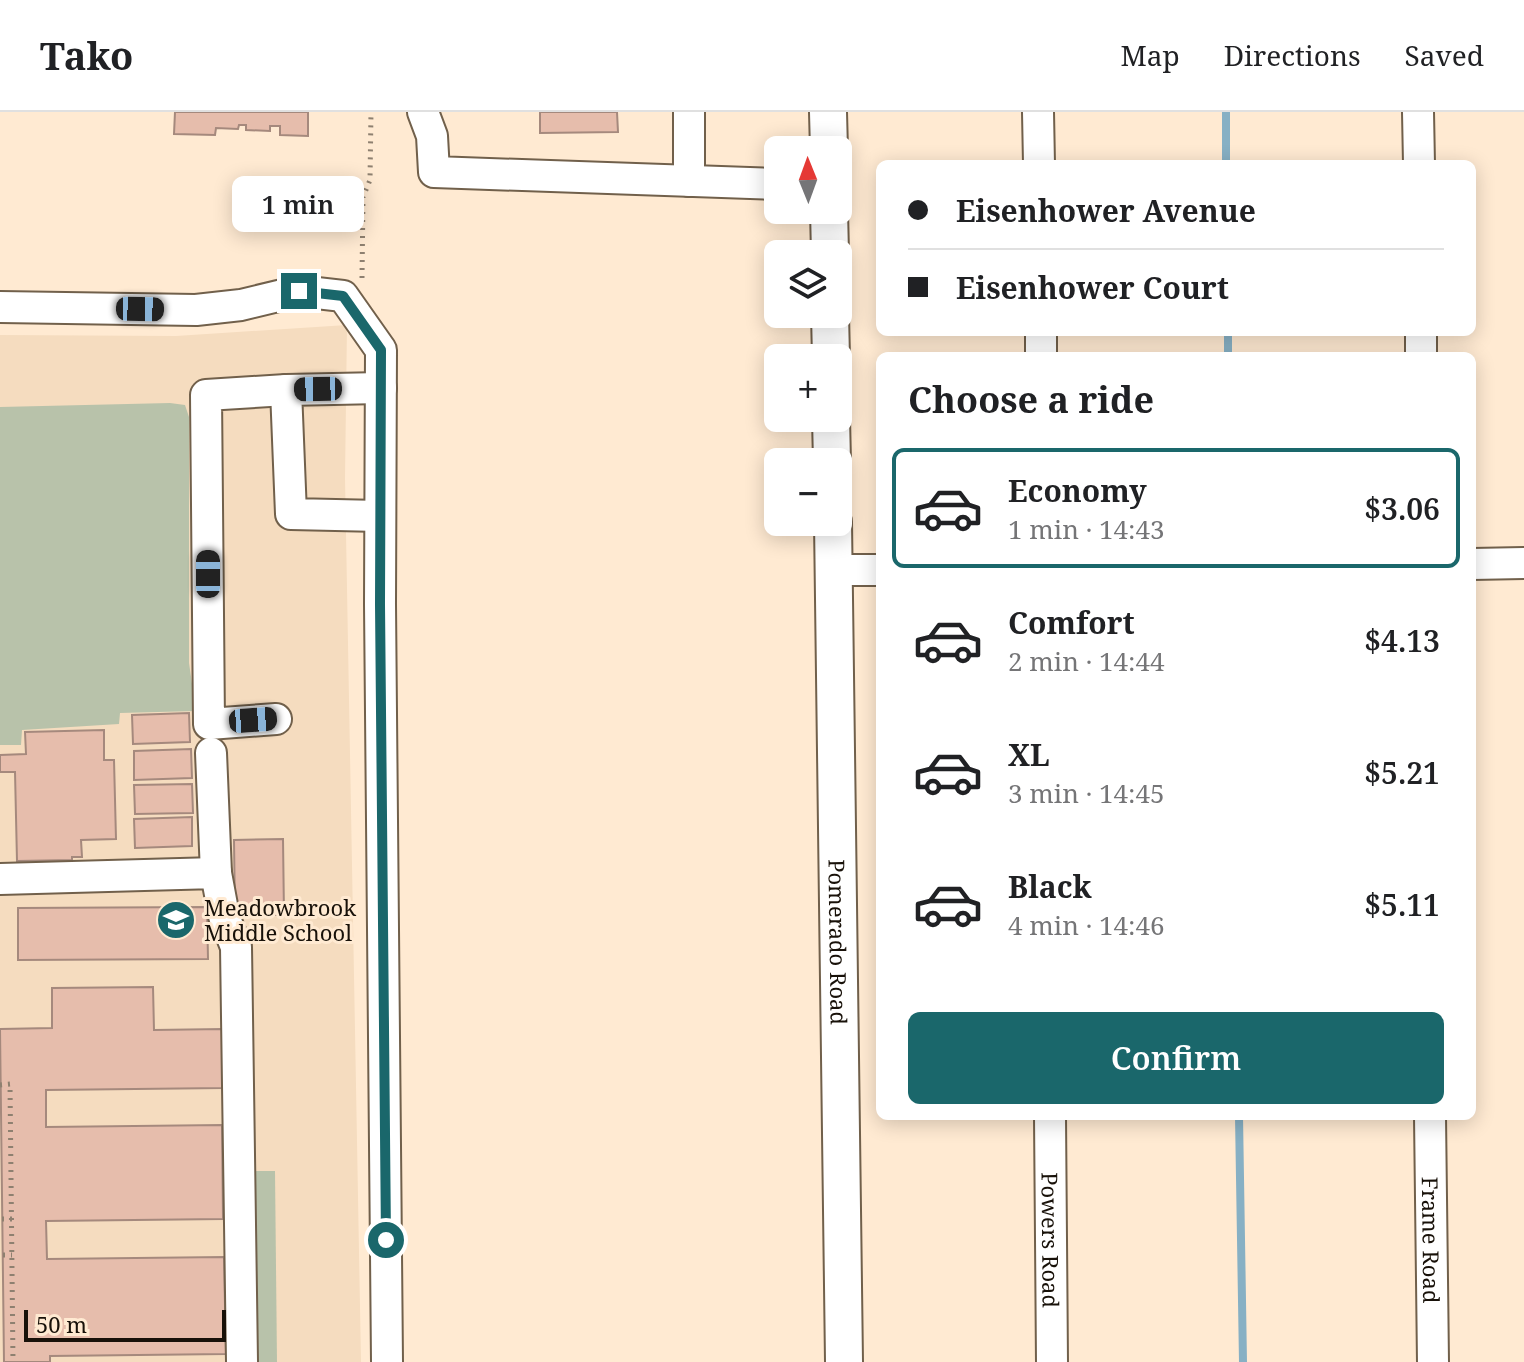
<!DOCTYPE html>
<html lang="en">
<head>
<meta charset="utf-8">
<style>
  :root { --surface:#fff; --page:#f2f2f2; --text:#202124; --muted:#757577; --line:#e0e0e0; --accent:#1a676b }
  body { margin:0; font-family:"Noto Serif",serif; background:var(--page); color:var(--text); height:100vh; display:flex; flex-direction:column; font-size:30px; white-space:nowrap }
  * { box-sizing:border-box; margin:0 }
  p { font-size:26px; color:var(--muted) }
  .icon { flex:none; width:44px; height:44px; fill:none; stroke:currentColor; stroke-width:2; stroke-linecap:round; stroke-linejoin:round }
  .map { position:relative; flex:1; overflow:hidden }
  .drawer { position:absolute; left:876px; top:240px; width:600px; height:768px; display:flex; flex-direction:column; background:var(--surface); border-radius:12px; box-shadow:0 4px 20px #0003 }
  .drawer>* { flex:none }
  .hud { position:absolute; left:876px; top:48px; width:600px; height:176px; border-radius:12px; box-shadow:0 4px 20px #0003; display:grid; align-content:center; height:176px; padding:0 32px; background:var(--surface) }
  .needle { width:52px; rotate:359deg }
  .controls { position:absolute; left:764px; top:24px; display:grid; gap:16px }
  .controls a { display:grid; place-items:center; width:88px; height:88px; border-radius:12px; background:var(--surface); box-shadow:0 4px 20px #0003; font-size:40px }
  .scale { position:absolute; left:24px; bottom:20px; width:202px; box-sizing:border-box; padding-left:8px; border:4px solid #181109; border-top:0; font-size:22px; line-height:28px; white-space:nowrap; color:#181109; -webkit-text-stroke:6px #ffead2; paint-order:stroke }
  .end { position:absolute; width:36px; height:36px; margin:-18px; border:10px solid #1a676b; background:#fff; box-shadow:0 0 0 4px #fff }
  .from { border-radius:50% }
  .bubble { position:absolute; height:56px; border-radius:12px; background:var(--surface); box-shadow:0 4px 20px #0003; font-size:26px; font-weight:600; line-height:56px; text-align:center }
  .car { position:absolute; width:24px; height:48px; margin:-24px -12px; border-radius:10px; box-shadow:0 0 6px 2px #0007; background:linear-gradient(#222 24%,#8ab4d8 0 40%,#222 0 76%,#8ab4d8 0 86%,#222 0) }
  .hud b { display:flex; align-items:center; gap:28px; height:76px; font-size:30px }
  .hud b+b { border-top:2px solid var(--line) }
  .hud i { width:20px; height:20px; background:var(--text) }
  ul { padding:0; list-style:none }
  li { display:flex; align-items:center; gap:24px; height:120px; margin:0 16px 12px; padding:0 16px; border:4px solid transparent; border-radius:12px }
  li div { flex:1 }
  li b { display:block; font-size:30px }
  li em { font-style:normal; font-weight:600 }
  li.on { border-color:var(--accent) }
  li>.icon { width:72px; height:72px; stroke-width:1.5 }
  h2 { padding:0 32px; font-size:36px; line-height:96px }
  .action { display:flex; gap:16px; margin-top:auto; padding:16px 32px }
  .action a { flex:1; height:92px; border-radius:12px; background:var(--accent); color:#fff; font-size:32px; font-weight:600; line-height:92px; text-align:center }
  header { display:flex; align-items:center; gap:48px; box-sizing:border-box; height:112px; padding:0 40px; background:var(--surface); border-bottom:2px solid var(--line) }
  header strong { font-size:38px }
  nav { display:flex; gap:44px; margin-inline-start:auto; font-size:28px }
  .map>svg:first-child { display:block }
</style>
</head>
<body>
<header>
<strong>Tako</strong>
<nav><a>Map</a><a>Directions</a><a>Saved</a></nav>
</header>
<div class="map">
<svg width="1524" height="1250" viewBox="0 0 1524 1250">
  <rect width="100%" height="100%" fill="#ffead2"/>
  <!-- built -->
  <path fill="#f5dcbf" d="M347 213 345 366 361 1250H0V223L176 224Z"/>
  <!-- green -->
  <g fill="#b8c2aa">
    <path d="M170 291 185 293 189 305V551L196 599 120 601 119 612 22 618 21 633H0V295Z"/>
    <path d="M250 1059H275L277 1250H251Z"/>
  </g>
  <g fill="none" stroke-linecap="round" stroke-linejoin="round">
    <!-- stream -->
    <g stroke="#87b0c4" stroke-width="8">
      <path d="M1226 0V52"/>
      <path d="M1228 220V244"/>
      <path d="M1239 1004 1243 1250"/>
    </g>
  </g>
  <!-- building -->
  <g fill="#e6bdac" stroke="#a5897d" stroke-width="2">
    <path d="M175 0H308V24L280 23V14H270V19L246 18V13H239L238 17 216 16 215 23 174 22Z"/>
    <path d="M540 0H617L618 20 540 21Z"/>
    <path d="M189 601 190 630 133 632 132 603Z"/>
    <path d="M104 618V648H114L116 727 81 728 82 745H72V748L17 749 15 660H0V643L26 642 25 620Z"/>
    <path d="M191 637 192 666 134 668V639Z"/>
    <path d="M192 672 193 701 135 702 134 673Z"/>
    <path d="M192 705V734L135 736 134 707Z"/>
    <path d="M283 727 284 803H235L234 728Z"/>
    <path d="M207 795 208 847 18 848V796Z"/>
    <path d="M153 875 154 918 223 917 224 976 46 978V1015L222 1013 223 1107 46 1109 47 1147 224 1145 226 1242 50 1244V1250H4L0 917 52 916V876Z"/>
  </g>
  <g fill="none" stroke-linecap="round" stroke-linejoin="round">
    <defs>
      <g id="minor">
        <path d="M423 0 432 24 434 60 778 72"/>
        <path d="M689 0V69"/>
        <path d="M1038 0 1039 52"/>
        <path d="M1418 0 1419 52"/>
        <path d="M0 195 196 198 241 193 299 179 343 184 381 238 380 492 387 1250"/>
        <path d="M1041 220V244"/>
        <path d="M1421 220V244"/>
        <path d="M380 404 291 402 286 278 381 276"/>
        <path d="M1472 452 1524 451"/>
        <path d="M833 458H880"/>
        <path d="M276 607 209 612 206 283 286 278"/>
        <path d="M211 641 216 761"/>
        <path d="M0 767 216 761 224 804 236 835 242 1250"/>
        <path id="s1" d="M1050 1004 1052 1250"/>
        <path id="s2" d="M1430 1004 1433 1250"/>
      </g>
      <g id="major">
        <path d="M828 0 829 38"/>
        <path d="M829 98 830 142"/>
        <path d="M830 202 831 246"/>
        <path d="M831 306 832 350"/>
        <path id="s3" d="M833 410 844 1250"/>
      </g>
    </defs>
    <!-- minor casing -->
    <use href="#minor" stroke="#71604b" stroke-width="34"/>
    <!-- major casing -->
    <use href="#major" stroke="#71604b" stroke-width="40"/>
    <!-- path -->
    <g stroke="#8e8070" stroke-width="5" stroke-dasharray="2 6" stroke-linecap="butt">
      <path d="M362 166 363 85 370 68 371 0"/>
      <path d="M0 973 10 972 13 1250"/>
      <path d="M2 1107H12"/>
      <path d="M3 1143H12"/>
    </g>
    <!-- minor -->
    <use href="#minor" stroke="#fff" stroke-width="30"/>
    <!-- major -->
    <use href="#major" stroke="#fff" stroke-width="36"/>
  </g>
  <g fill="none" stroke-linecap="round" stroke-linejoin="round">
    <!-- route -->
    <path stroke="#1a676b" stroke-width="10" d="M299 179 343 184 381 238 380 492 386 1128"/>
  </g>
  <!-- icons -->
  <defs>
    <symbol id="school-disc" viewBox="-11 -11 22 22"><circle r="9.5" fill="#1a676b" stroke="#ffead2"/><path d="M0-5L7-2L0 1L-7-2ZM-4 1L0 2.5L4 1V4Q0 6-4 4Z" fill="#fff"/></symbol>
  </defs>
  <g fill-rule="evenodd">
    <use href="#school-disc" x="154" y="786" width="44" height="44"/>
  </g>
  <g text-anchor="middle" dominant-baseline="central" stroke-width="6" stroke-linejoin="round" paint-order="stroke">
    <!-- poi labels -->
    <g font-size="22" fill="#181109" stroke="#ffead2" text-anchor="start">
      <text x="204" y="795">Meadowbrook<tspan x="204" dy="25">Middle School</tspan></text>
    </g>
    <!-- street labels -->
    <g font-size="22" fill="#181109" stroke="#ffead2">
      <text stroke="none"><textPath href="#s3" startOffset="420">Pomerado Road</textPath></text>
      <text stroke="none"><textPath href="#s1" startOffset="124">Powers Road</textPath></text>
      <text stroke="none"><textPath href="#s2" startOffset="124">Frame Road</textPath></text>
    </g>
  </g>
</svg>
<div class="controls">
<a><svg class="needle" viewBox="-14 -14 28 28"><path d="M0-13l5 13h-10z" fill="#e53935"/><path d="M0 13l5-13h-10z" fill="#757577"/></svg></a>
<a><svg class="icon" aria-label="layers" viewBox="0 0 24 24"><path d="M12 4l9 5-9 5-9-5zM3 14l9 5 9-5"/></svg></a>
<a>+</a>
<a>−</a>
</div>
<div class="scale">50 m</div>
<i class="end from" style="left:386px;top:1128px"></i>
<i class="end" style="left:299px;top:179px"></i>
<div class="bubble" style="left:232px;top:64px;width:132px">1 min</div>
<i class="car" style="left:140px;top:197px;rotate:91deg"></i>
<i class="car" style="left:318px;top:277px;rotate:269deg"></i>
<i class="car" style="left:208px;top:462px;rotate:0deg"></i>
<i class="car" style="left:253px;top:608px;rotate:86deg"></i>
<div class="hud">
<b><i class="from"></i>Eisenhower Avenue</b>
<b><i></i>Eisenhower Court</b>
</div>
<section class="drawer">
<h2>Choose a ride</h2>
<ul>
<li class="on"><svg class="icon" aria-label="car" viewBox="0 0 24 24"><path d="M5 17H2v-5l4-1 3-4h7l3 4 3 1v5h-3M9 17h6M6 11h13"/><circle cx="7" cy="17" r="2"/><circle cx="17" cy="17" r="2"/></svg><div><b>Economy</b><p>1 min · 14:43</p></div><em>$3.06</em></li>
<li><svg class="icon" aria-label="car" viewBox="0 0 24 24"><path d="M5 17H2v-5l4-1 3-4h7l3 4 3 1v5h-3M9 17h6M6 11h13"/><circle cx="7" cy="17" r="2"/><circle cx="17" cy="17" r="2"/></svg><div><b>Comfort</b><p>2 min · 14:44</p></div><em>$4.13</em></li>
<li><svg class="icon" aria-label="car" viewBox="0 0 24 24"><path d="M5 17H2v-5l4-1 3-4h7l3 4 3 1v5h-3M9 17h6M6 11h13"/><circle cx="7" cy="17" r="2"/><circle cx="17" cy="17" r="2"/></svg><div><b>XL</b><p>3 min · 14:45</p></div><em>$5.21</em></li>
<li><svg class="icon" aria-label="car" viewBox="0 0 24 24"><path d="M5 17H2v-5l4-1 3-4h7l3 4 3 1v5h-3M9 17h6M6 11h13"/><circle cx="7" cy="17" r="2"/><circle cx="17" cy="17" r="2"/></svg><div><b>Black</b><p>4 min · 14:46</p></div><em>$5.11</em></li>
</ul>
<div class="action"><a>Confirm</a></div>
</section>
</div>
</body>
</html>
